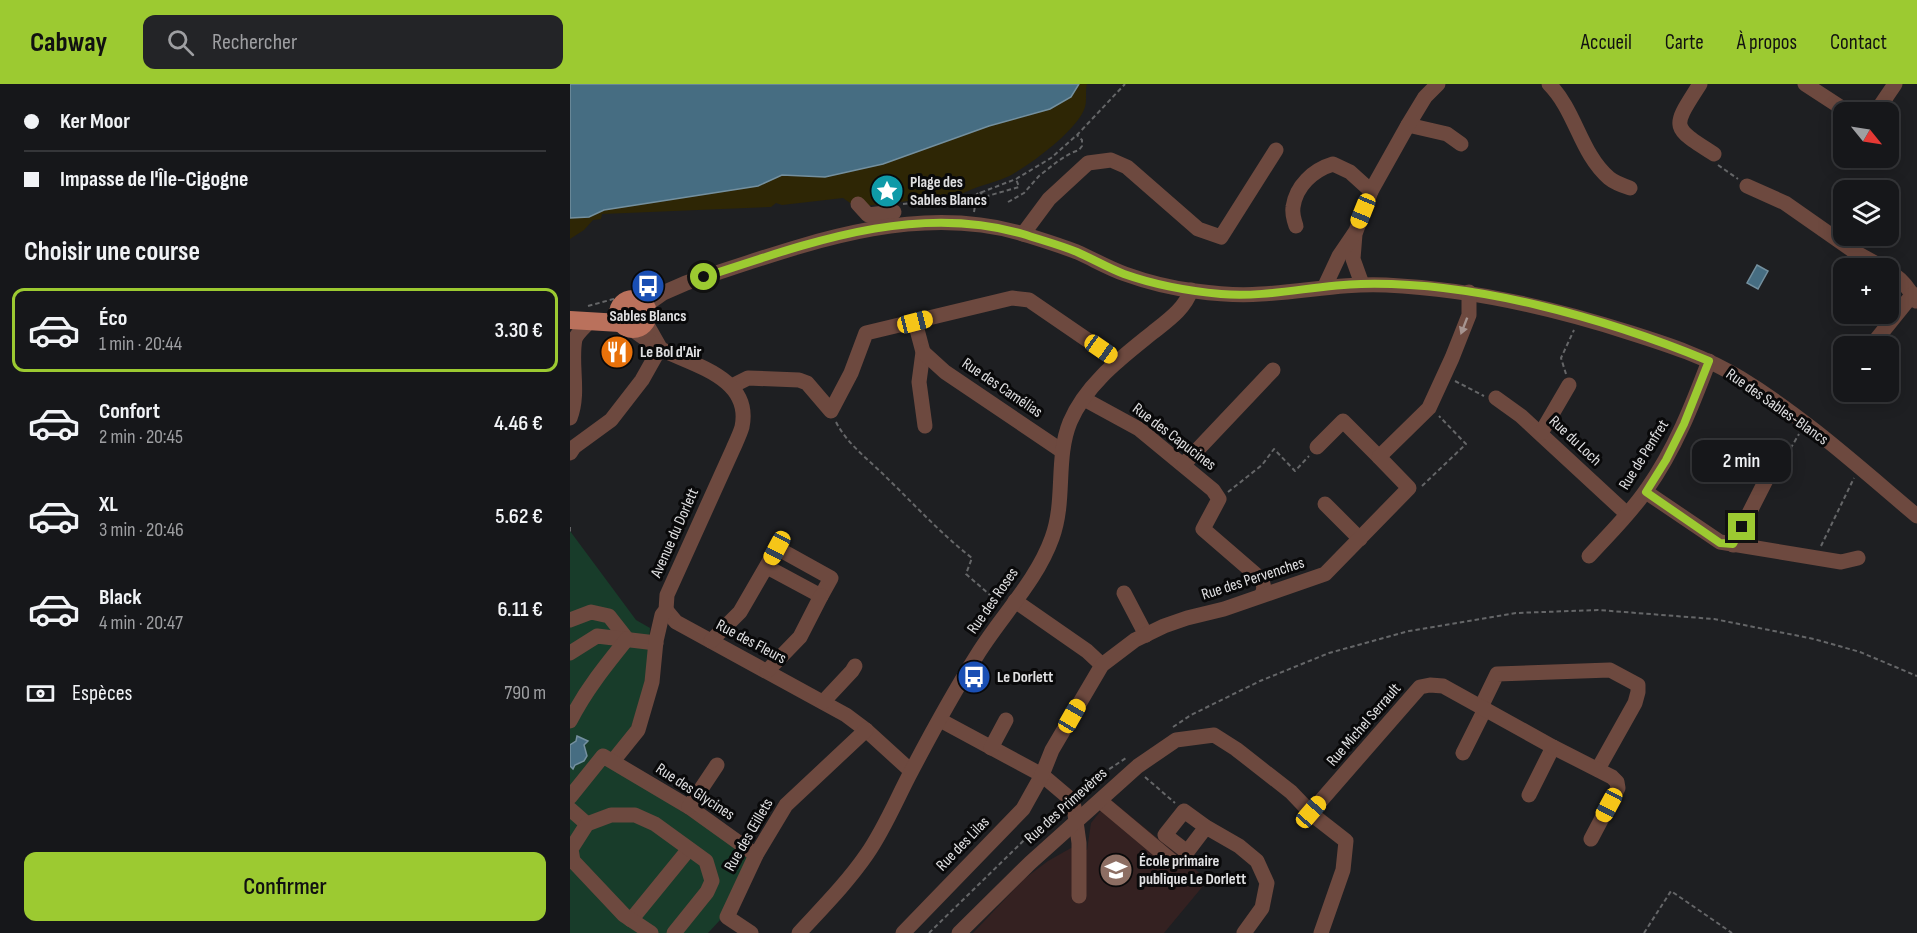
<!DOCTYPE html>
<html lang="fr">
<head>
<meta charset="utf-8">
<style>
  :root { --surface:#16171a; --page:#232427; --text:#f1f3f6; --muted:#9e9fa2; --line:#353639; --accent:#9cca31 }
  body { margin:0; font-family:"Sofia Sans Condensed",sans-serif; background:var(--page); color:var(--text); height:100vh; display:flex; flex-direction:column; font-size:22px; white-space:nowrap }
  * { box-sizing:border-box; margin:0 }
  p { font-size:20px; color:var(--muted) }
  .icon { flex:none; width:33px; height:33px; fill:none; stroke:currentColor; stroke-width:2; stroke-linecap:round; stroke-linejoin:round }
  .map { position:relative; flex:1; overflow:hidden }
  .sheet { display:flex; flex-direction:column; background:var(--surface); width:570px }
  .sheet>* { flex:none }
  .top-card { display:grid; align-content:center; height:132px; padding:0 24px; background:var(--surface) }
  .needle { width:39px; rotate:120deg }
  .buttons { position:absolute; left:1263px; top:18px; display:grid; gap:12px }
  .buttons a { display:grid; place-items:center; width:66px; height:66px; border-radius:12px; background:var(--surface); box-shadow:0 3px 15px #0003,0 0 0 2px var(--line); font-size:30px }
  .end { position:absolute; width:27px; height:27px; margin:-14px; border:8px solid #9cca31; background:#111; box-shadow:0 0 0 3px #111 }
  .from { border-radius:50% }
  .bubble { position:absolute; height:42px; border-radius:12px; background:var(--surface); box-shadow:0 3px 15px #0003,0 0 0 2px var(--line); font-size:20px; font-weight:600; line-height:42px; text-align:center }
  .car { position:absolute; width:18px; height:36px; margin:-18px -9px; border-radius:8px; box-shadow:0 0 4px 2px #0007; background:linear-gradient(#f5c518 24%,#345 0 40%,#f5c518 0 76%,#345 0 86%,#f5c518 0) }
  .top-card b { display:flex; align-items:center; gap:21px; height:57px; font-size:22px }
  .top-card b+b { border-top:2px solid var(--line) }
  .top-card i { width:15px; height:15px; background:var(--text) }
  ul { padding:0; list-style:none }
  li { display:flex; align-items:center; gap:18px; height:84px; margin:0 12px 9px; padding:0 12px; border:3px solid transparent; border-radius:12px }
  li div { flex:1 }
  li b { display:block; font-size:22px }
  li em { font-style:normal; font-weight:600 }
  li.selected { border-color:var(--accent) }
  li>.icon { width:54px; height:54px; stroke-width:1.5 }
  h2 { padding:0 24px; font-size:27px; line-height:72px }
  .pay { display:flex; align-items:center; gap:15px; height:66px; padding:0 24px; font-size:22px }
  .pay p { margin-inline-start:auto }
  .primary-button { display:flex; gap:12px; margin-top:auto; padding:12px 24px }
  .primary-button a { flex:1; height:69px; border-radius:12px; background:var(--accent); color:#111; font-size:24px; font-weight:600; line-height:69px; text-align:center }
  header { display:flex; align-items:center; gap:36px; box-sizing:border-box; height:84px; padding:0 30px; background:var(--accent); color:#111 }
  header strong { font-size:28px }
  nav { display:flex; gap:33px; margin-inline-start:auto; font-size:21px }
  .search { width:420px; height:54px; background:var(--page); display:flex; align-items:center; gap:15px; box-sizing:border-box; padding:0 21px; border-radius:12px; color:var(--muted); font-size:22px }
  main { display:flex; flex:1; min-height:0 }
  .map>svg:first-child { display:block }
</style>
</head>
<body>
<header>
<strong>Cabway</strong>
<div class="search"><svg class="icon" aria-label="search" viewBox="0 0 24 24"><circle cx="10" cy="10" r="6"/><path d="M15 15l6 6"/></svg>Rechercher</div>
<nav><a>Accueil</a><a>Carte</a><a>À propos</a><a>Contact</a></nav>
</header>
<main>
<section class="sheet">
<div class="top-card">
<b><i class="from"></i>Ker Moor</b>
<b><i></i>Impasse de l'Île-Cigogne</b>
</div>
<h2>Choisir une course</h2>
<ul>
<li class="selected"><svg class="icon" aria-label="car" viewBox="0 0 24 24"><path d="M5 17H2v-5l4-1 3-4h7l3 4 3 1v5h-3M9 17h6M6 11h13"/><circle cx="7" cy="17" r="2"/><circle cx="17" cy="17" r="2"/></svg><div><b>Éco</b><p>1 min · 20:44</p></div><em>3.30 €</em></li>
<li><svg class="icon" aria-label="car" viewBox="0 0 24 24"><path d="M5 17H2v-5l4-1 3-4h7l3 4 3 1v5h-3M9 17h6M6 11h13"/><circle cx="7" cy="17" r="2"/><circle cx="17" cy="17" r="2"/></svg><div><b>Confort</b><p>2 min · 20:45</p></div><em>4.46 €</em></li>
<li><svg class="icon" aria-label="car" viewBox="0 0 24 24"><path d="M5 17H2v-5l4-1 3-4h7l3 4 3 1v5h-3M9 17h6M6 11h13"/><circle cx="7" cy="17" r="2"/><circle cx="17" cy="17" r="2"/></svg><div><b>XL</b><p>3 min · 20:46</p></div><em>5.62 €</em></li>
<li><svg class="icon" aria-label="car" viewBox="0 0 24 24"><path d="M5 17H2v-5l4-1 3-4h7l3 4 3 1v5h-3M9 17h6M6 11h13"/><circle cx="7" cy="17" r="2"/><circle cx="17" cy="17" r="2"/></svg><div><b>Black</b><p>4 min · 20:47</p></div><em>6.11 €</em></li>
</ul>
<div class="pay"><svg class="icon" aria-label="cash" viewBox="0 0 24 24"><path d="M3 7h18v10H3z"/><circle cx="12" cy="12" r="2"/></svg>Espèces<p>790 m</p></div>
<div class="primary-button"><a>Confirmer</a></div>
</section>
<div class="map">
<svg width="1347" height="849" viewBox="0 0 1347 849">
  <rect width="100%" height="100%" fill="#1e1f22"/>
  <!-- education -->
  <path fill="#342121" d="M540 715 638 796 594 849H403L454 795 478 777 501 764 517 766 521 739Z"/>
  <!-- green -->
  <path fill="#183c2a" d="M0 447 66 536 80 544 76 597 59 650 36 679 180 771 150 836 138 849H0Z"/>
  <!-- sand -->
  <path fill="#2e2605" d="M0 0H517C515 7 517 16 515 23 509 45 458 83 437 93 421 100 405 102 390 111L286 123 273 114 212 121 206 119 201 123 32 130 31 135 23 136 14 146 0 155Z"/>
  <!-- water -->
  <g fill="#466d82" stroke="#74909f" stroke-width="1.5">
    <path d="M0 0H509L501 13 480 25 419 42 313 80 255 93 212 91 188 102 34 126 19 133 0 134Z"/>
    <path d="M1187 181 1198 187 1188 205 1177 199Z"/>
    <path d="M7 652 18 657 14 661 17 672 14 677 5 681 3 685 0 682V661L6 657Z"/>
  </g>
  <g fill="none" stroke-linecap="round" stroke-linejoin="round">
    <!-- path -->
    <g stroke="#656668" stroke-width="2" stroke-dasharray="4.5 3" stroke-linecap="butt">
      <path d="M1148 81 1168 95"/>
      <path d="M410 108 414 113 449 103 446 95"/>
      <path d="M438 118 454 109 469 92 488 77 501 69 509 66 512 62V56L507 51"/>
      <path d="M333 120 405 113"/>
      <path d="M404 128 407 110 446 95 481 74 507 51 555 0"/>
      <path d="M18 222 73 207"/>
      <path d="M996 290 991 274 1004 246"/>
      <path d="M885 297 914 312"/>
      <path d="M266 338C277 360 299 376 316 393 345 421 371 450 402 474L396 490 428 518"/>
      <path d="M1209 384 1229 350"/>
      <path d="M852 402 896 360 869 332"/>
      <path d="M658 408 692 381 704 365 725 387 739 372"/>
      <path d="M0 443V450"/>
      <path d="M1251 462 1284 394"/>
      <path d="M603 643 621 631 690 597 759 569 839 547 946 529 1028 526 1144 535 1244 555 1290 568 1347 592"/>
      <path d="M575 693 605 719"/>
      <path d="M508 706 556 674"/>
      <path d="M359 849 488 723"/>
      <path d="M1074 849 1101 807 1162 849"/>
    </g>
    <!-- minor -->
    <g stroke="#6d493f" stroke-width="15">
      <path d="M979 0C1006 27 1010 69 1039 94 1045 99 1054 102 1060 104"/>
      <path d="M1130 0C1102 44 1100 42 1144 70"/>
      <path d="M1235 0 1278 28"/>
      <path d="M1306 28 1325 0"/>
      <path d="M838 41 877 50 891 60"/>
      <path d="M1177 102 1215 119 1285 168 1314 184"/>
      <path d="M288 120 298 131 324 128"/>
      <path d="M726 142C724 136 722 129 723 123 726 102 743 86 763 80L780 88 801 107"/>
      <path d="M453 150 479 115 518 79 541 76 557 83 628 145 651 153 706 66"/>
      <path d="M785 150 783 175 792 200"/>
      <path d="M1318 187C1330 193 1340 206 1346 217"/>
      <path d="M755 202 769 172 786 147 801 107 838 41 855 13 868 0"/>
      <path d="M76 221 93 209 116 199C223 165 337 117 450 149 469 155 489 161 507 168 523 175 538 184 555 190 577 198 601 204 625 207 647 210 669 212 691 210 734 208 771 199 816 201 900 205 981 223 1061 249 1099 261 1136 273 1170 294 1234 333 1290 384 1347 432"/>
      <path d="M345 238 353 268 349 298 355 342"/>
      <path d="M76 239 89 262"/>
      <path d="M1301 262 1343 210"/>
      <path d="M353 268 375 288 492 367"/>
      <path d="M162 302 178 294 229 296 237 299 261 327 281 289 296 249 442 214 459 216 548 277"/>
      <path d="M926 314 951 332 1057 430"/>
      <path d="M514 315 569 345 643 406 649 415 633 445 692 496 694 504 692 511"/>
      <path d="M0 334C10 308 0 280 5 255 8 248 15 243 20 237"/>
      <path d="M971 349 999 301"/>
      <path d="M747 363 773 337 809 373"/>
      <path d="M0 369 4 363 41 336 72 296 90 264"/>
      <path d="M614 380 703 286"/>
      <path d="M1076 408 1150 458 1271 478 1288 474"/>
      <path d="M755 420 790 455"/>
      <path d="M1163 461 1199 390"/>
      <path d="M1019 472C1039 450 1061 429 1077 405 1105 365 1122 322 1139 277"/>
      <path d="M554 509 576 551"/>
      <path d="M445 517 517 567 532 581"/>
      <path d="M96 526 106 538 276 631 296 646 341 687"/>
      <path d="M0 536 21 528 39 532 57 555"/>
      <path d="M141 557 170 528 207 464 261 494 251 512 197 483"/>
      <path d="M0 569 27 552 86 559"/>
      <path d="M197 587 230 553 251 512"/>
      <path d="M253 618 282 587 285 582"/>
      <path d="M911 623 927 590 1040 586 1068 601V608L1065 619 1028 685"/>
      <path d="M370 636 472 691 498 713 504 723 509 759V812"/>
      <path d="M0 637C15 607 36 581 57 555"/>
      <path d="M421 664 436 636"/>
      <path d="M893 669 915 625"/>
      <path d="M43 677 68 646 82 598 86 557 92 531 96 526 97 511 163 365C166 358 170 350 172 343 182 295 126 282 93 266 82 260 72 252 61 245"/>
      <path d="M959 711 983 663"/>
      <path d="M0 713 33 672 119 723 186 771"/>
      <path d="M535 721 603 778"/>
      <path d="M119 723 147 681"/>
      <path d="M0 725 17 740"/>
      <path d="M741 728 850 603 860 601 873 602 983 663 1042 693 1047 698 1048 704 1021 755"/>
      <path d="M636 743 617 768 595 751 614 727 636 743 669 762 687 777 697 799 692 824 674 849"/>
      <path d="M61 836 119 765"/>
      <path d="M81 849 54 831 3 777 1 765 17 740 41 731H65L85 740 136 777 142 797 137 808 104 849"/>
      <path d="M181 849 157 833 186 771 216 721 296 646"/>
      <path d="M229 849C253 823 277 799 297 770 315 744 327 714 342 686 363 646 385 606 409 568 433 530 467 496 482 454 496 416 485 375 500 338 516 300 551 274 582 249 597 237 615 225 621 206"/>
      <path d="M333 849 453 725 472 691 482 666 532 581 565 556 594 542 617 534 654 525 755 490 839 404 809 373 859 324 882 274 899 231V208"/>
      <path d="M389 849 460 779 568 682 606 656 644 651 666 665 721 708 744 732 776 757 773 786 751 849"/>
    </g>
    <!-- major -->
    <g stroke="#ba715c" stroke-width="18">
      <circle cx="63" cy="230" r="15"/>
      <path d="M0 236 50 239"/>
    </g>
  </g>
  <!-- one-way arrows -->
  <defs><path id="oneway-solid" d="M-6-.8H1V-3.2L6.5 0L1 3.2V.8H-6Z" transform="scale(1.5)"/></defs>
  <use fill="#a69490" href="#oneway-solid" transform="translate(894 242) rotate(111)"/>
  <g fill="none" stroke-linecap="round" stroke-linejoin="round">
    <!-- route -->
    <path stroke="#9cca31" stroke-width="8" d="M134 193C236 160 345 118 453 150 471 156 490 161 507 168 523 175 538 184 554 190 585 201 618 207 651 210 698 214 744 201 791 200 904 197 1035 234 1139 277L1114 340 1096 376 1076 408 1150 459 1163 460 1172 443"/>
  </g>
  <!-- icons -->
  <defs>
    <symbol id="sight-disc" viewBox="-11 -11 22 22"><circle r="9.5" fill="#0f9aa8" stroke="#09090a"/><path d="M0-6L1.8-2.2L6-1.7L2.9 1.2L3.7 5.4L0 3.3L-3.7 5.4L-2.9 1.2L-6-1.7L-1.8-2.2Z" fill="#fff"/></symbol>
    <symbol id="bus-disc" viewBox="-11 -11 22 22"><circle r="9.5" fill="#1a4fb4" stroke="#09090a"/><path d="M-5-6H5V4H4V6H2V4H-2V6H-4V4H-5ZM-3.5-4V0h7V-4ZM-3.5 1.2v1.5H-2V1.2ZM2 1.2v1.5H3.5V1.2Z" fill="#fff"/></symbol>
    <symbol id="restaurant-disc" viewBox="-11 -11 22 22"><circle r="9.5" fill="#e8710a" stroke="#09090a"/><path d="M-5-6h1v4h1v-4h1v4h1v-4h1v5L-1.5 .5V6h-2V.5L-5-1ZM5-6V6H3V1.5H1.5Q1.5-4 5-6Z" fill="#fff"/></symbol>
    <symbol id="school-disc" viewBox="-11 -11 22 22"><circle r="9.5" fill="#8d6e63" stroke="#09090a"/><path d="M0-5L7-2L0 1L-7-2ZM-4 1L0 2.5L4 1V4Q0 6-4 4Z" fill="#fff"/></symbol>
  </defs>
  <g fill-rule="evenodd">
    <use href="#sight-disc" x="298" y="88" width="38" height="38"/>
    <use href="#bus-disc" x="59" y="183" width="38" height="38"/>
    <use href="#restaurant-disc" x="28" y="249" width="38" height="38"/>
    <use href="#bus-disc" x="385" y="574" width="38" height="38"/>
    <use href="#school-disc" x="527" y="767" width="38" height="38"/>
  </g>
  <g text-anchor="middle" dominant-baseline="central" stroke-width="6" stroke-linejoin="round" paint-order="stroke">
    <!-- poi labels -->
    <g font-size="16" font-weight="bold" fill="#e0e0e2" stroke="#09090a" text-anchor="start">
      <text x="340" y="98">Plage des<tspan x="340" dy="18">Sables Blancs</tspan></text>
      <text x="78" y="232" text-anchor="middle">Sables Blancs</text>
      <text x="70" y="268">Le Bol d'Air</text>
      <text x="427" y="593">Le Dorlett</text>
      <text x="569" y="777">École primaire<tspan x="569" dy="18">publique Le Dorlett</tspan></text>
    </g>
    <!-- street labels -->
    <g font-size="16" fill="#e0e0e2" stroke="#09090a">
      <text transform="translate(432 304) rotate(34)">Rue des Camélias</text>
      <text transform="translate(1207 323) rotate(35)">Rue des Sables-Blancs</text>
      <text transform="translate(604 353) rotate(37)">Rue des Capucines</text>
      <text transform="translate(1005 357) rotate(43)">Rue du Loch</text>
      <text transform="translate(1074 371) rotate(-58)">Rue de Penfret</text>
      <text transform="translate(105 449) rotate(-66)">Avenue du Dorlett</text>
      <text transform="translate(683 495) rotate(-18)">Rue des Pervenches</text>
      <text transform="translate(423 517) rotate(-55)">Rue des Roses</text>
      <text transform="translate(181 558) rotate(28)">Rue des Fleurs</text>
      <text transform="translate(794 641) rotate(-49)">Rue Michel Serrault</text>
      <text transform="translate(125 708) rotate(33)">Rue des Glycines</text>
      <text transform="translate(496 722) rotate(-42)">Rue des Primevères</text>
      <text transform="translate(179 751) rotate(-60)">Rue des Œillets</text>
      <text transform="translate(393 760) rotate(-46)">Rue des Lilas</text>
    </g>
  </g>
</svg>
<div class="buttons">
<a><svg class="needle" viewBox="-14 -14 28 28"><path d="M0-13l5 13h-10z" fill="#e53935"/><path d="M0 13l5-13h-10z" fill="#9e9fa2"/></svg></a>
<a><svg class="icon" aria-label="layers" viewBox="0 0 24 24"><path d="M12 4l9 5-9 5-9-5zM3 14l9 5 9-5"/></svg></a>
<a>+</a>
<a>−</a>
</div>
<i class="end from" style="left:134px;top:193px"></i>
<i class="end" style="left:1172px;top:443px"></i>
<div class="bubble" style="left:1122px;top:356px;width:99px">2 min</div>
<i class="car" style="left:793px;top:127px;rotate:202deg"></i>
<i class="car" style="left:345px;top:238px;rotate:76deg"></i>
<i class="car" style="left:531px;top:265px;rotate:125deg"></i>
<i class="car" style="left:207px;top:464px;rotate:208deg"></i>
<i class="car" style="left:502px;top:632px;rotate:30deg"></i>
<i class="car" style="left:1039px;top:721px;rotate:208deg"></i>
<i class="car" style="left:741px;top:728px;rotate:41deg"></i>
</div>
</main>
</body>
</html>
